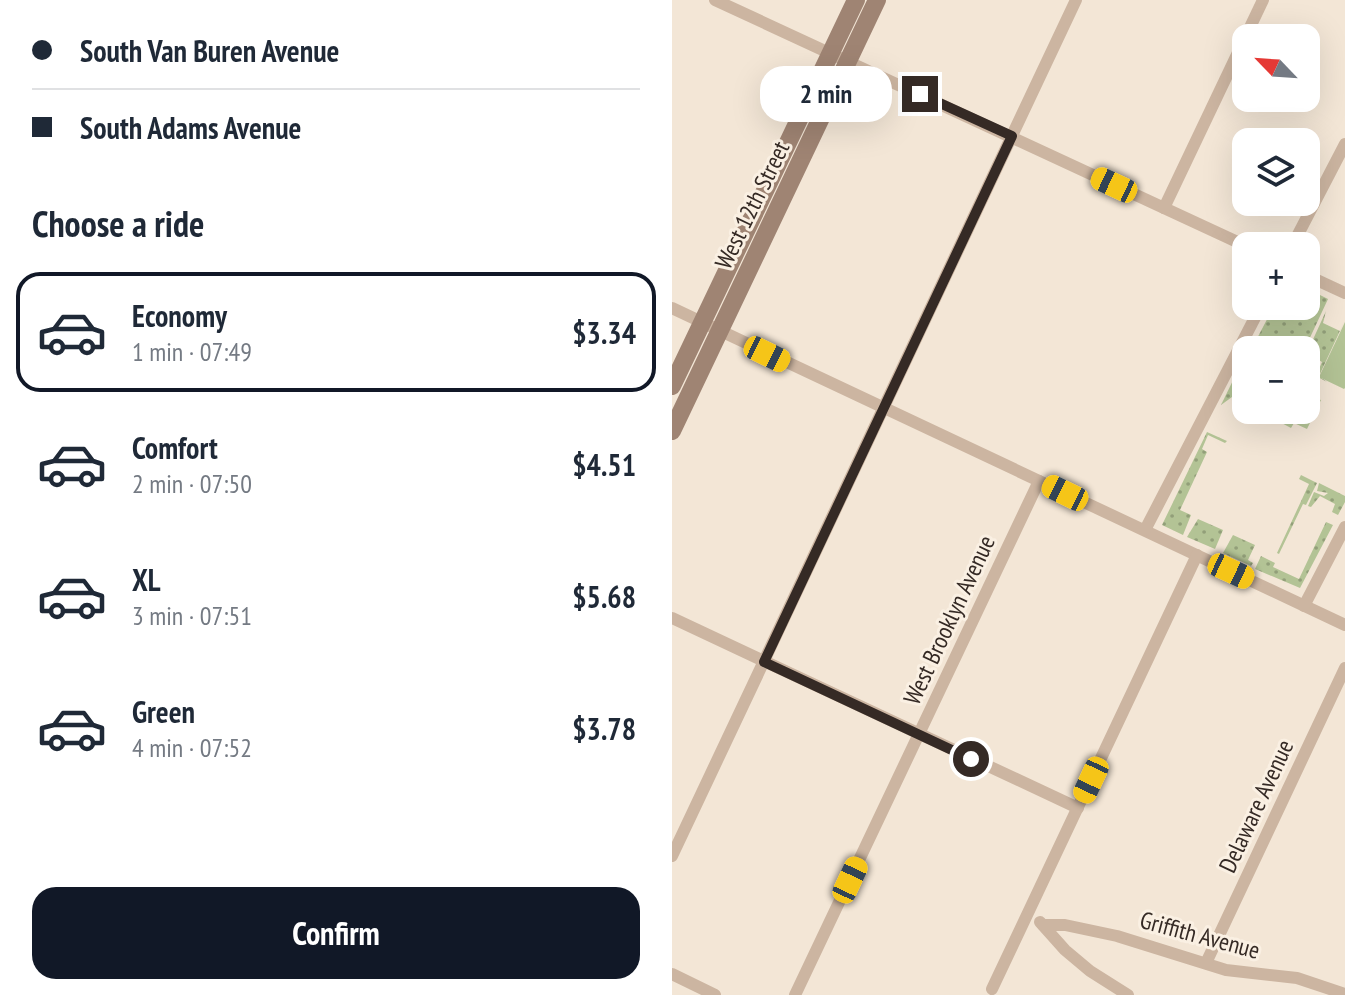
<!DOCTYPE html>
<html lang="en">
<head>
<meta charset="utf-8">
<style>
  :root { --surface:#fff; --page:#f2f2f3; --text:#1f2937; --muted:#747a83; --line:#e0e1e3; --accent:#111827 }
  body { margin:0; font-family:"PT Sans Narrow",sans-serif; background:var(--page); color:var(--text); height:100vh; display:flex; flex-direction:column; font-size:30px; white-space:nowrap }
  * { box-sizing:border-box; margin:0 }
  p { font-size:26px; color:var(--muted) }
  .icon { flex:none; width:44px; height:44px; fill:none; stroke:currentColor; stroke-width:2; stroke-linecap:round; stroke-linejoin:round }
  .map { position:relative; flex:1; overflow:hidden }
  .side { display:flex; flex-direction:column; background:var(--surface); width:672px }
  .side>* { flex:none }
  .hud { display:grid; align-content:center; height:176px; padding:0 32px; background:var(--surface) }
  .needle { width:52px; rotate:295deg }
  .buttons { position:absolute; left:560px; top:24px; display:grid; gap:16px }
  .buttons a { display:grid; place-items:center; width:88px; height:88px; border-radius:16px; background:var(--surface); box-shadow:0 8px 32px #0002; font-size:40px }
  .end { position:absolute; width:36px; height:36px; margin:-18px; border:10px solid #352a25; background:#fff; box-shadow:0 0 0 4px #fff }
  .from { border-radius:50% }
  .bubble { position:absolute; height:56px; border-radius:24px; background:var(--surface); box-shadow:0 8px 32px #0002; font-size:26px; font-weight:700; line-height:56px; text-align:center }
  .car { position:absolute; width:24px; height:48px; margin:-24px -12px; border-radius:10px; box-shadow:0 0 6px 2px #0007; background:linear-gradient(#f5c518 24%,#345 0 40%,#f5c518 0 76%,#345 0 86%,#f5c518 0) }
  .hud b { display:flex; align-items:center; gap:28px; height:76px; font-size:30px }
  .hud b+b { border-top:2px solid var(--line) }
  .hud i { width:20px; height:20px; background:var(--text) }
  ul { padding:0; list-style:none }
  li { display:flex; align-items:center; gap:24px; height:120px; margin:0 16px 12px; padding:0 16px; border:4px solid transparent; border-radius:24px }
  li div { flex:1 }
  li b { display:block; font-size:30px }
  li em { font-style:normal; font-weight:700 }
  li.selected { border-color:var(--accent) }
  li>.icon { width:72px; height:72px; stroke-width:1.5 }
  h2 { padding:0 32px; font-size:36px; line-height:96px }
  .primary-button { display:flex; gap:16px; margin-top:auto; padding:16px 32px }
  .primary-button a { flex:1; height:92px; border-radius:24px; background:var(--accent); color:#fff; font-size:32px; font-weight:700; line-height:92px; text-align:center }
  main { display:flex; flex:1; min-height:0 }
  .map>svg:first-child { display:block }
</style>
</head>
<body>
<main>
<section class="side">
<div class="hud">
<b><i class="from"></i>South Van Buren Avenue</b>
<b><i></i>South Adams Avenue</b>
</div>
<h2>Choose a ride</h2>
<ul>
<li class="selected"><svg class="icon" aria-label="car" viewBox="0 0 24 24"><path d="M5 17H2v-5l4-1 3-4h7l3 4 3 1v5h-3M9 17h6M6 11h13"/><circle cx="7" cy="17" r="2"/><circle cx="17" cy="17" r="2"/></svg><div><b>Economy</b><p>1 min · 07:49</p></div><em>$3.34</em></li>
<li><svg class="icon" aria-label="car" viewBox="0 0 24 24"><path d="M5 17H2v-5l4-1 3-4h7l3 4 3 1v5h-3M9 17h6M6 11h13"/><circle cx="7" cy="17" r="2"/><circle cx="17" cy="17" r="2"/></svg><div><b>Comfort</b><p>2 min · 07:50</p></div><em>$4.51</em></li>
<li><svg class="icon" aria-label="car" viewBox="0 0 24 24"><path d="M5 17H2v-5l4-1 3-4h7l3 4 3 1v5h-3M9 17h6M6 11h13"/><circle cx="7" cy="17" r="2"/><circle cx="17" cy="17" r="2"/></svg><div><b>XL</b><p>3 min · 07:51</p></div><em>$5.68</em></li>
<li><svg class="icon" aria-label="car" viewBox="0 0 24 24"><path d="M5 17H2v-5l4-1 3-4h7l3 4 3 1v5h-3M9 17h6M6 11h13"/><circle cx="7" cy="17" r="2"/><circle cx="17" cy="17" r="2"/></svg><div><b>Green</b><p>4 min · 07:52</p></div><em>$3.78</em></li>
</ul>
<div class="primary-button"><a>Confirm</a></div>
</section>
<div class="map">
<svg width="673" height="995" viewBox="0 0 673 995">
  <defs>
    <pattern id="green-dots" width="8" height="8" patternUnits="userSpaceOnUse" patternTransform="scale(2)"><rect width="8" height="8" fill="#b3c395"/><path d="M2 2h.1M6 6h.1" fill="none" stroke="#929f79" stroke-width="1.8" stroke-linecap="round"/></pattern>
  </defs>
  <rect width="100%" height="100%" fill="#f3e6d6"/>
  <!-- green -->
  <g fill="url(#green-dots)">
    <path d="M634 288 656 299 635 344 628 341 624 350H579L602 306H634Z"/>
    <path d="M654 311 651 323 668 331 673 320 647 376 655 382 644 376 650 362 645 359 638 346Z"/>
    <path d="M568 366 574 370 560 397 549 405Z"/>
    <path d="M535 432 555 441 553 443 536 435 530 449 535 452 508 510 519 515 511 535 490 525Z"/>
    <path d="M629 475 645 483 634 505 631 504 607 554 605 553 637 484 627 479Z"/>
    <path d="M647 483 673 496V502L666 515 660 512 663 504 648 496 639 507 636 506 642 492 652 496 656 493 645 491Z"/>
    <path d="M526 519 551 530 543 549 515 537Z"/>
    <path d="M654 522 661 525 628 588 583 569 589 556 603 563 601 567 627 579Z"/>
    <path d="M561 535 583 545 576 560 581 563 579 566 551 553Z"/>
  </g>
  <!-- pitch -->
  <g fill="#b3c395">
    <path d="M673 322V388L672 389 647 377Z"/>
    <path d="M634 394 649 400 635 429 622 423 619 428 604 420 608 412 606 410H634Z"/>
  </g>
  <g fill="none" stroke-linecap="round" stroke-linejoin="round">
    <!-- street -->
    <g stroke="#ccb5a1" stroke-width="12">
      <path d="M43 0 574 246"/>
      <path d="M492 208 591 0"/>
      <path d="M620 246 673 144"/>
      <path d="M634 275 673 293"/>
      <path d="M0 308 673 625"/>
      <path d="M473 530 589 306"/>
      <path d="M632 606 673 527"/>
      <path d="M0 618 406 808"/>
      <path d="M0 856 404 0"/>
      <path d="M368 922 393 950 418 971 456 995"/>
      <path d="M371 925H393L445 936 554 970 625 978 673 994"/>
      <path d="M534 963 673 668"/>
      <path d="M0 974 43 995"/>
      <path d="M320 989 525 555"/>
      <path d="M123 995 367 481"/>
    </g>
    <!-- secondary -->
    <g stroke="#9f8473" stroke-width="18">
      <path d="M0 386 184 0"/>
      <path d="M0 431 205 0"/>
    </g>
  </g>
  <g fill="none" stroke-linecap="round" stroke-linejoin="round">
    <!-- route -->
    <path stroke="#352a25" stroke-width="10" d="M248 94 340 136 92 662 299 759"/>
  </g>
  <g text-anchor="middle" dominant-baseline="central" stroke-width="6" stroke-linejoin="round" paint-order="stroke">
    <!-- street labels -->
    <g font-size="24" fill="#352a25" stroke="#faf0e3">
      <text transform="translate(80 205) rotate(-64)">West 12th Street</text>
      <text transform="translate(277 620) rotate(-65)">West Brooklyn Avenue</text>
      <text transform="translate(584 806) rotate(-65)">Delaware Avenue</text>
      <text transform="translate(528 935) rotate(15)">Griffith Avenue</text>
    </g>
  </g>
</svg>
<div class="buttons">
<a><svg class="needle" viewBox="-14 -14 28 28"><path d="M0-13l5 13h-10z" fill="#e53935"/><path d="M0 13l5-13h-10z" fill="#747a83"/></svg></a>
<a><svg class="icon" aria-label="layers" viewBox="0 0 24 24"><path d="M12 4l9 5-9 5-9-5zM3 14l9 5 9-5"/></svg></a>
<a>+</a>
<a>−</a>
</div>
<i class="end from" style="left:299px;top:759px"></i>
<i class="end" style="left:248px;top:94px"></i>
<div class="bubble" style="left:88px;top:66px;width:132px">2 min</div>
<i class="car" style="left:442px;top:185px;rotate:295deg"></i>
<i class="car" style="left:95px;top:354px;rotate:116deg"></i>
<i class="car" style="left:393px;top:493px;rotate:296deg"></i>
<i class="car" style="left:559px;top:571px;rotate:115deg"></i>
<i class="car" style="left:419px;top:780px;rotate:205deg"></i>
<i class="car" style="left:178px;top:880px;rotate:25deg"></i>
</div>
</main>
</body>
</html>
